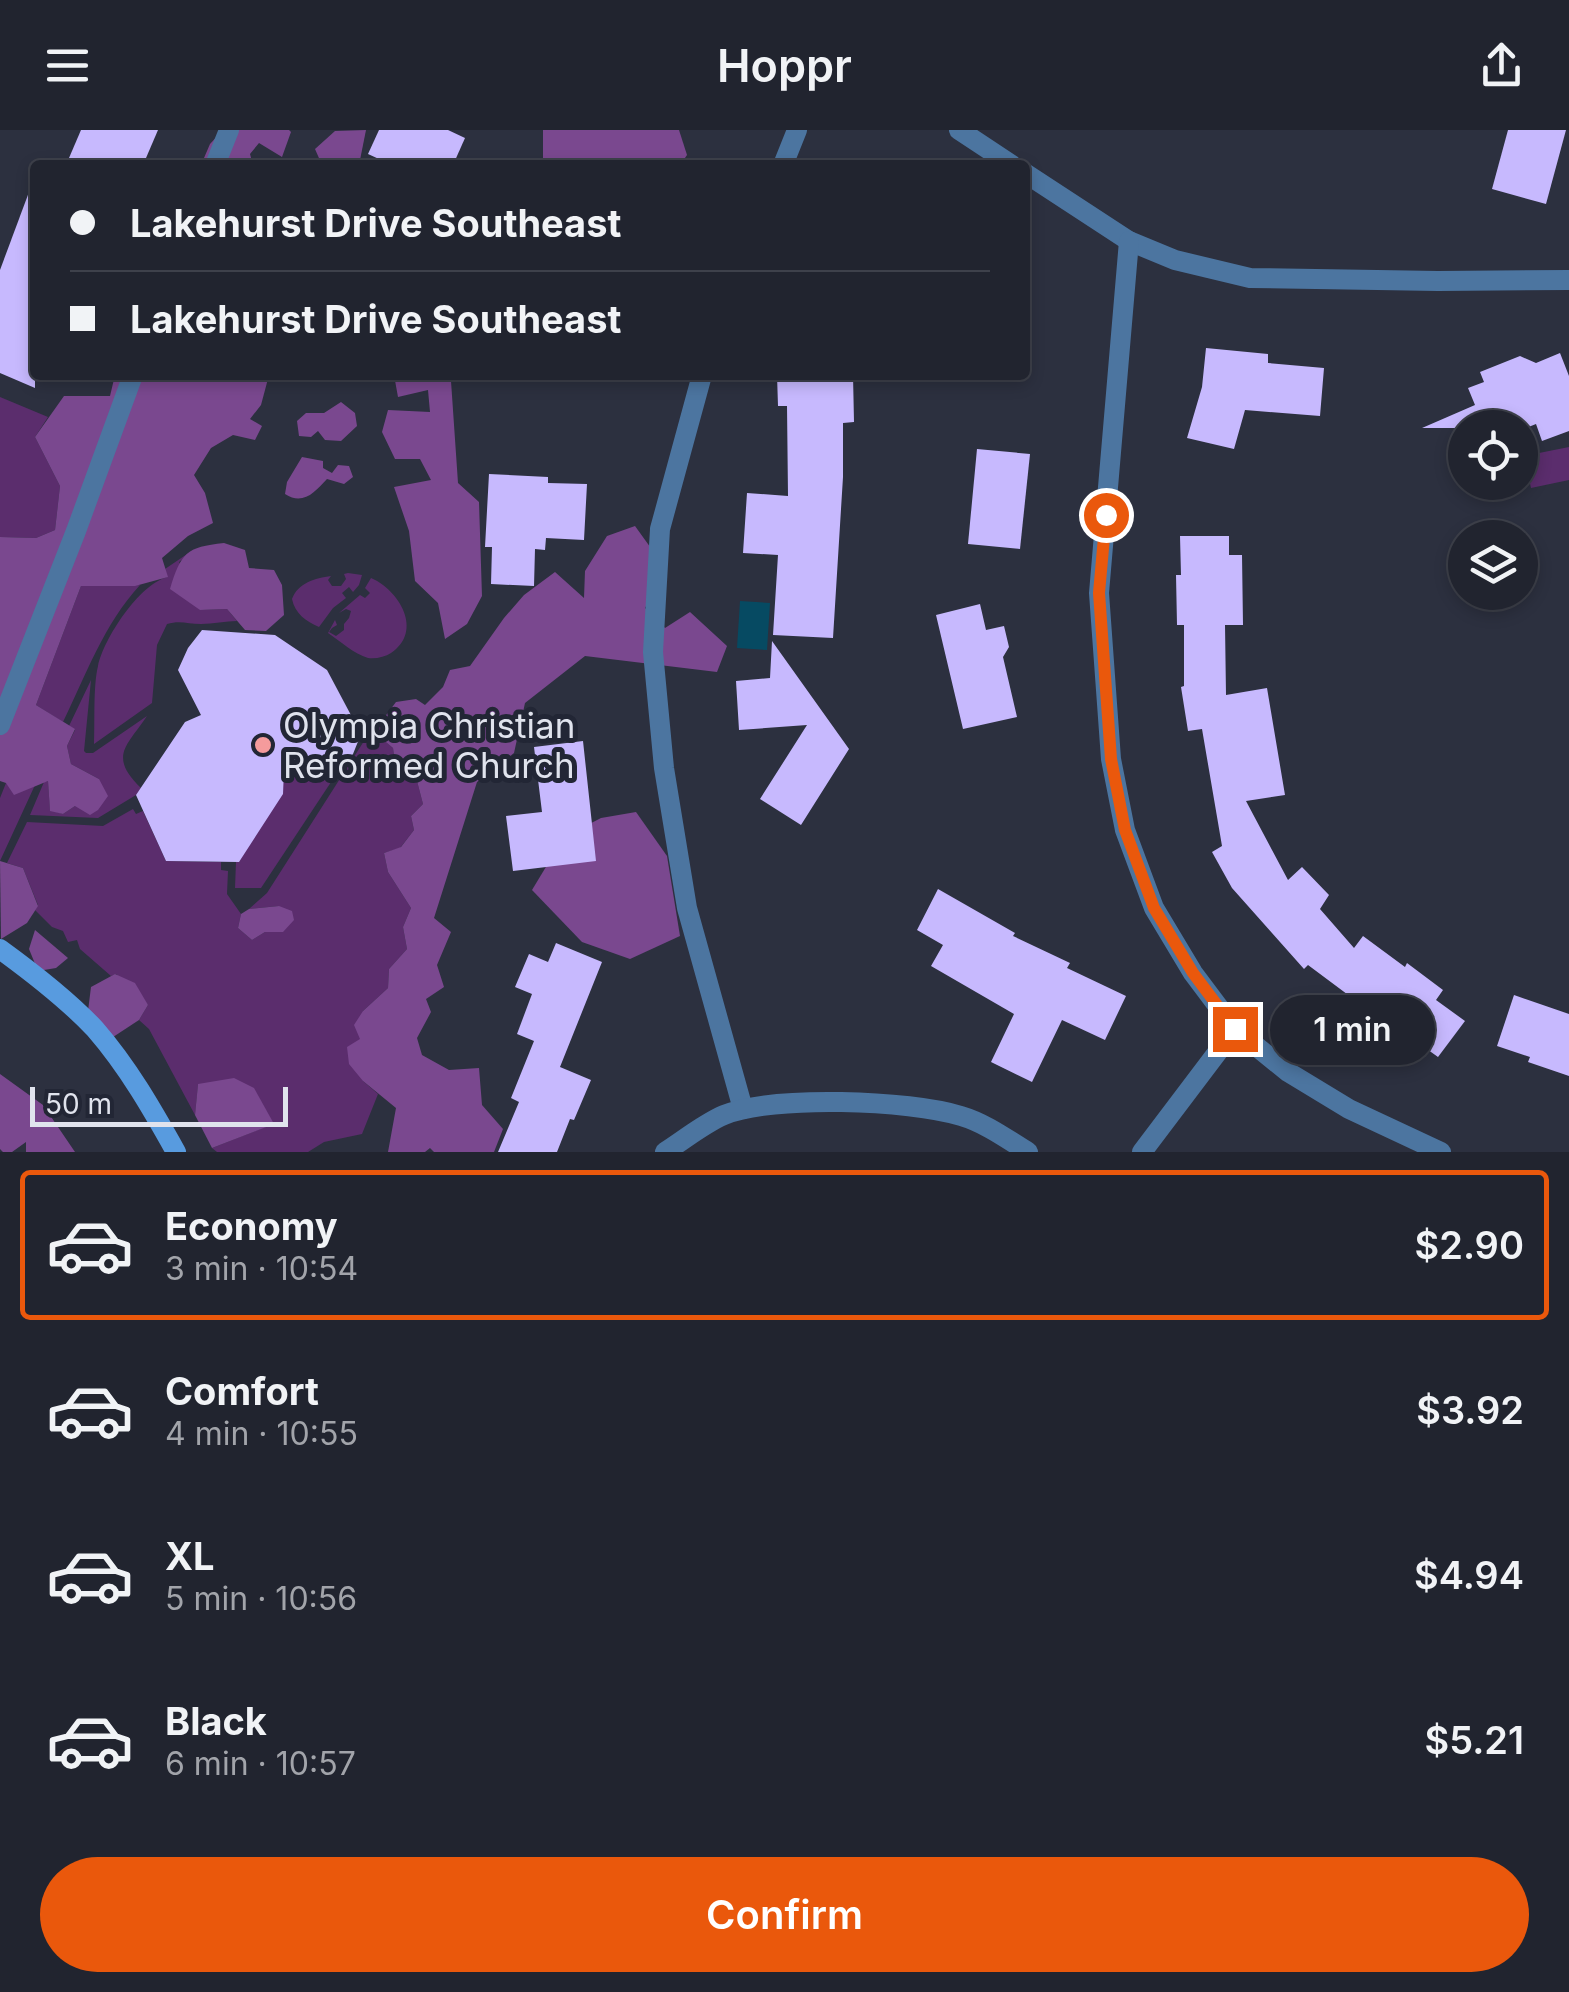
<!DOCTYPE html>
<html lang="en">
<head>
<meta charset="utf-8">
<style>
  :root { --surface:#21242f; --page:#292c37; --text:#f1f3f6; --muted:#a2a4aa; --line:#3e414b; --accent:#ea580c }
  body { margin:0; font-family:Inter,sans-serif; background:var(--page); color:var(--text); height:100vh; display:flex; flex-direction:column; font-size:38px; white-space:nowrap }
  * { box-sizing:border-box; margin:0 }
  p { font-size:32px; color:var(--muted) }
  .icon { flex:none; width:55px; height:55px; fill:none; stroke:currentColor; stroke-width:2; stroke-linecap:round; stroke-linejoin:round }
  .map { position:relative; height:1022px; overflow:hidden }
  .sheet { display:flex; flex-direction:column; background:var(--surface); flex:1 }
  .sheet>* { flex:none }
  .hud { position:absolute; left:30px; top:30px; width:1000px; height:220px; border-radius:10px; box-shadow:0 5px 15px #0003,0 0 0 2px var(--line); display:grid; align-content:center; height:220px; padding:0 40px; background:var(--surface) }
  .fabs { position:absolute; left:1448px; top:280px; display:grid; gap:20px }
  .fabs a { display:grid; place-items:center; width:90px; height:90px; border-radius:50%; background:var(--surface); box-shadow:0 5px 15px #0003,0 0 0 2px var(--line); font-size:50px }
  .scale { position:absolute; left:30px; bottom:25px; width:258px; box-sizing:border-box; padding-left:10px; border:5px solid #e0e3ed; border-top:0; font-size:28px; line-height:35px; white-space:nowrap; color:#e0e3ed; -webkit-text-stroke:8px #222635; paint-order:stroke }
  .end { position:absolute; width:45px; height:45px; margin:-22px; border:12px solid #ea580c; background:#fff; box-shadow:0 0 0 5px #fff }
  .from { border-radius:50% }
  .bubble { position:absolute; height:70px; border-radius:35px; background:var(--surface); box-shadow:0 5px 15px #0003,0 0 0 2px var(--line); font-size:32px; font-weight:600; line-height:70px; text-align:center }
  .hud b { display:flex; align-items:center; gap:35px; height:95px; font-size:38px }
  .hud b+b { border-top:2px solid var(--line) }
  .hud i { width:25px; height:25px; background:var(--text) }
  ul { padding:18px 0 0; list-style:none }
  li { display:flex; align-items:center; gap:30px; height:150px; margin:0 20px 15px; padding:0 20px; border:5px solid transparent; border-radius:10px }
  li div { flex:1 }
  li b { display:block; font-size:38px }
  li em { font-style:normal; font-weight:600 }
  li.on { border-color:var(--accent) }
  li>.icon { width:90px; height:90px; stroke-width:1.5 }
  .button { display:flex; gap:20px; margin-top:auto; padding:20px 40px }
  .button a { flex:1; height:115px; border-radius:60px; background:var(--accent); color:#fff; font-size:40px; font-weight:600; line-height:115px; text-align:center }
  header { display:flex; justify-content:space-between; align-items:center; height:130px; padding:0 40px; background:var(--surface); font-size:45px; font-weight:600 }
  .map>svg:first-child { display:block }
</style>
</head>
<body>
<header><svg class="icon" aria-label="menu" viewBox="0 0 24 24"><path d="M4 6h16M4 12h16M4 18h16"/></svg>Hoppr<svg class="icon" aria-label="share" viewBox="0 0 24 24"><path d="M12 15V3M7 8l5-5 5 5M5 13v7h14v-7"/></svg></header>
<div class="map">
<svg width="1569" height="1022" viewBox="0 0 1569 1022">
  <rect width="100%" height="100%" fill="#2c303f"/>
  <!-- green -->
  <g fill="#5b2d6d">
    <path d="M0 267 48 287 35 307 60 356 55 400 36 408 0 407Z"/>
    <path d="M1569 317V350L1531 358 1524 326Z"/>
    <path d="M196 418 179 432 200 480 227 479 237 491C226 491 213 494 201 494 188 494 180 490 167 494L157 515 152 573 94 614C95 593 93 556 98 536 104 508 139 455 167 447L165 439Z"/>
    <path d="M348 443 362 445 359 455 353 462 349 457 342 463 346 468 333 478 319 497C306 491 295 484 292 469 298 453 315 448 331 446L328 450 332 456H341L346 449 344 444Z"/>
    <path d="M371 448C399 460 424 501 391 523 385 527 376 529 368 528 354 524 340 511 328 503L335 490 337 495 332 498 329 502 336 506 344 500V494L349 488 351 481 346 479 339 483 360 465 365 468 370 463 365 458Z"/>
    <path d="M140 455C104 494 86 545 63 592L36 575 81 456Z"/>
    <path d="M91 550 84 621 86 623H93L147 586C127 616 108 626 141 658L136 665 98 688 30 685 44 652 48 651 50 680 63 684 75 676 99 649 71 634 67 616 75 600 69 596Z"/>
    <path d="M381 592V608L393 618 396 639 417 651 423 674 411 686 414 700 400 718 384 723 388 742 411 778 403 797 407 819 389 839 388 858 363 881 360 909 363 951 378 964 362 1004 324 1012 308 1022H217L212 1018 273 994 198 954 195 985 149 899 139 890 148 875 116 844 111 846 80 819 77 810 68 812 63 801 52 797 35 780 38 775 23 738 7 733 27 692 103 696 133 679 136 684 143 681 166 731 221 732V740L228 741 227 764 241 784 238 798 252 810 265 802H283L279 776 249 779 267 763 373 597Z"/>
    <path d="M284 640 337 643 261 758H235L236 732Z"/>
    <path d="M6 653 26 658 35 655 0 731V668Z"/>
  </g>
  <!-- forest -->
  <g fill="#7a488f">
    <path d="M223 0H289L291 2 282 27 259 13 250 24 253 35H201L210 14Z"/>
    <path d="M366 0 359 35H322L315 19 335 1Z"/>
    <path d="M543 0H679L687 25 680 35H543Z"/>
    <path d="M115 245H269L261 275 250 289 262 296 255 310 233 305 211 318 194 345 205 363 213 393 188 406 162 428 168 447 135 456H81L36 575 75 599 67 616 71 634 99 649 108 666 98 680 90 685 75 676 63 684 50 681 48 651 14 665 6 653 0 651V407L36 408 55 400 60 356 35 307 64 266H110Z"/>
    <path d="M394 245H470L451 251 458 353 479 372 482 466 467 494 445 509 438 473 415 451 409 401 394 357 431 350 420 329H395L382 302 388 280 430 282 428 260 398 267Z"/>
    <path d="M341 272 355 283 357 296 341 311 325 310 318 301 311 307 299 306 297 291 306 283H324Z"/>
    <path d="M302 327 323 331V338L332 343 338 335 349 336 353 347 344 354 327 349C315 362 303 376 285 364L287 352Z"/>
    <path d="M635 396 666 439 645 478 665 498 690 482 727 516 717 542 585 526 525 573 514 623 477 652 434 788 451 802 437 835 444 857 426 869 431 882 417 908 422 925 449 940 479 938 482 975 503 999 494 1022H434L430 1018 425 1022H388L396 978 363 951 349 934 347 917 360 909 354 895 363 881 388 858 389 839 407 819 403 797 411 778 388 742 384 723 401 717 414 700 411 686 423 674 417 651 396 639 393 618 381 608V592L396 572 416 569 425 575 443 557 450 540 470 536 504 488 524 465 555 442 584 468 585 441 607 406Z"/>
    <path d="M224 413 245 420 249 438 274 440 282 455 284 485 266 501 245 500 227 479 200 480 170 459C181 423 186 417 224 413Z"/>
    <path d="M636 682 667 726 680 806 630 829 582 812 532 760 564 707 601 688Z"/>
    <path d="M0 731 23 738 38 776 27 793 1 809Z"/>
    <path d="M279 776 292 781 294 790 283 802H265L252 810 238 798 241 784 249 779Z"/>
    <path d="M35 800 68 828 56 838 38 841 29 819Z"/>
    <path d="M115 844 135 853 148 875 139 890 107 911 87 889 91 857Z"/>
    <path d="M0 944 43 975 75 1022H26V1012L12 1022H3L0 1019Z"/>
    <path d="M234 948 254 958 274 994 212 1018 195 985 198 954Z"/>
  </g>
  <!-- water -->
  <path fill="#064a62" d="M740 471 770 473 767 520 737 518Z"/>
  <!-- building -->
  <g fill="#c7b9fe">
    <path d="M81 0H158L143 35H66Z"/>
    <path d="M379 0H448L465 8 453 35H392L368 24Z"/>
    <path d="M1508 0H1566L1546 74 1492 59Z"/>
    <path d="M32 54 35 55V258L0 243V140Z"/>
    <path d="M1206 218 1268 224V233L1324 238 1320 286 1245 280 1234 319 1187 308 1202 257Z"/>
    <path d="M1560 223 1569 246V301L1542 311 1536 294 1526 298H1422L1475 275 1468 258 1484 252 1480 242 1520 226 1536 233Z"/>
    <path d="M777 245H853L854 292 843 293V347L833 508 773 505 778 425 743 423 747 363 788 366 787 276H778Z"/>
    <path d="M977 319 1030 324 1020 419 968 414Z"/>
    <path d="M489 344 548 347V353L587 354 584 410 546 408 545 420 535 419 534 456 491 454 492 417H485Z"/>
    <path d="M1180 406H1229V425H1242L1243 495H1225L1226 565 1267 558 1285 665 1246 671 1288 750 1302 737 1329 765 1320 779 1354 818 1363 806 1405 837 1407 833 1443 860 1436 870 1465 891 1438 927 1410 907 1401 919 1360 889 1367 879 1308 835 1304 839 1232 758 1212 722 1222 716 1202 599 1188 601 1181 557 1184 556V495H1177L1176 445H1181Z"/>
    <path d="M980 474 986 500 1004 496 1009 517 1003 527 1017 587 963 599 936 485Z"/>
    <path d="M202 500 275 505 327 540 361 604 353 624 337 643 284 640 283 664 239 732 166 731 136 665 185 592 201 585 178 540 188 518Z"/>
    <path d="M772 511 849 619 801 695 760 669 807 595 739 600 736 551 770 548Z"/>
    <path d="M583 611 596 731 513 741 506 686 542 682 534 617Z"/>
    <path d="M938 759 1015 803 1013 806 1070 833 1067 838 1126 866 1105 910 1062 890 1032 952 991 932 1014 884 931 836 943 815 917 800Z"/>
    <path d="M556 813 602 832 560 937 591 950 574 990 570 989 557 1022H498L519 972 511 968 534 911 517 904 532 864 515 857 529 824 548 832Z"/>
    <path d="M1514 865 1569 884V946L1528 932 1530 927 1497 916Z"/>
  </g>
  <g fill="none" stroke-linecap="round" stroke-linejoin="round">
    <!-- street -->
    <g stroke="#4c75a0" stroke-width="20">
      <path d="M959 0 1012 35"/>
      <path d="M215 35 229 0"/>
      <path d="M783 35 797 0"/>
      <path d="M1025 43 1129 111 1175 130 1250 148 1438 151 1569 150"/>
      <path d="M1129 111 1099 463 1111 629 1125 700 1154 778 1193 843 1235 899 1288 942 1349 979 1441 1022"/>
      <path d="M702 245 660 399 653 522 664 638 687 778 743 979"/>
      <path d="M0 595 76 401 133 245"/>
      <path d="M665 1022C684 1010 703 994 724 985 773 965 909 970 961 986 985 993 1007 1009 1028 1022"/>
      <path d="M1142 1022 1235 899"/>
    </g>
    <!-- secondary -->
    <path stroke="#589bdf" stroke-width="20" d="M0 819C33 843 67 869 95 899 128 937 152 979 176 1022"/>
  </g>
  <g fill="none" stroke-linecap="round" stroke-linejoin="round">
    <!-- route -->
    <path stroke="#ea580c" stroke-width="12" d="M1106 385 1099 463 1111 629 1125 700 1154 778 1193 843 1235 899"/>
  </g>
  <!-- markers -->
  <circle fill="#f59b9c" stroke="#222635" stroke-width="4" cx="263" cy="615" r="10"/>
  <g text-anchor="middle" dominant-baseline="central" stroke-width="10" stroke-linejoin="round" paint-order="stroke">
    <!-- poi labels -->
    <g font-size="35" fill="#e0e3ed" stroke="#222635" text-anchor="start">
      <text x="283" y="595">Olympia Christian<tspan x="283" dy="40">Reformed Church</tspan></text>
    </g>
  </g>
</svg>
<div class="fabs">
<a><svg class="icon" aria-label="locate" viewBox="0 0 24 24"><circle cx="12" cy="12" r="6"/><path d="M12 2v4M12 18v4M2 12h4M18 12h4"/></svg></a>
<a><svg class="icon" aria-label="layers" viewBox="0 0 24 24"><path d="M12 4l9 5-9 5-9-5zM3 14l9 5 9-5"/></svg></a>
</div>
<div class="scale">50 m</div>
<i class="end from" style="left:1106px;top:385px"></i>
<i class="end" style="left:1235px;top:899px"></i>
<div class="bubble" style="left:1270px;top:865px;width:165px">1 min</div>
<div class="hud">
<b><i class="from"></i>Lakehurst Drive Southeast</b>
<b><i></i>Lakehurst Drive Southeast</b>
</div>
</div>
<section class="sheet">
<ul>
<li class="on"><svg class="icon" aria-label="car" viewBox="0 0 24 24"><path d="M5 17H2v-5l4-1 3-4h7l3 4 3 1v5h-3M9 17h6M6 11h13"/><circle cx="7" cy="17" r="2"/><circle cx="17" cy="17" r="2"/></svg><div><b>Economy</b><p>3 min · 10:54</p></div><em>$2.90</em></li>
<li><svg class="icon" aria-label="car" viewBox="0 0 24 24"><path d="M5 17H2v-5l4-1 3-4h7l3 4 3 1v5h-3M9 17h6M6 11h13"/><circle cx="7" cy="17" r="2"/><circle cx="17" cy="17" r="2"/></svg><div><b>Comfort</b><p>4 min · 10:55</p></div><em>$3.92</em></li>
<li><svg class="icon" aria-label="car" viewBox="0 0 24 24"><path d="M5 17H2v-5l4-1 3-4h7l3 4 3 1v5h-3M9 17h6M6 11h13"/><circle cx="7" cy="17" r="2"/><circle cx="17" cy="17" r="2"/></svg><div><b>XL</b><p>5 min · 10:56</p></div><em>$4.94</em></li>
<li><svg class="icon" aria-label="car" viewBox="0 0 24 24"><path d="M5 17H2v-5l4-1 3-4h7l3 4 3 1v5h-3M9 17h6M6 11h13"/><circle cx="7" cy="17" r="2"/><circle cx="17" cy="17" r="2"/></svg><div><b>Black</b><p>6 min · 10:57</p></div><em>$5.21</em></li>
</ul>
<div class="button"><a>Confirm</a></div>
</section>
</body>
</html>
